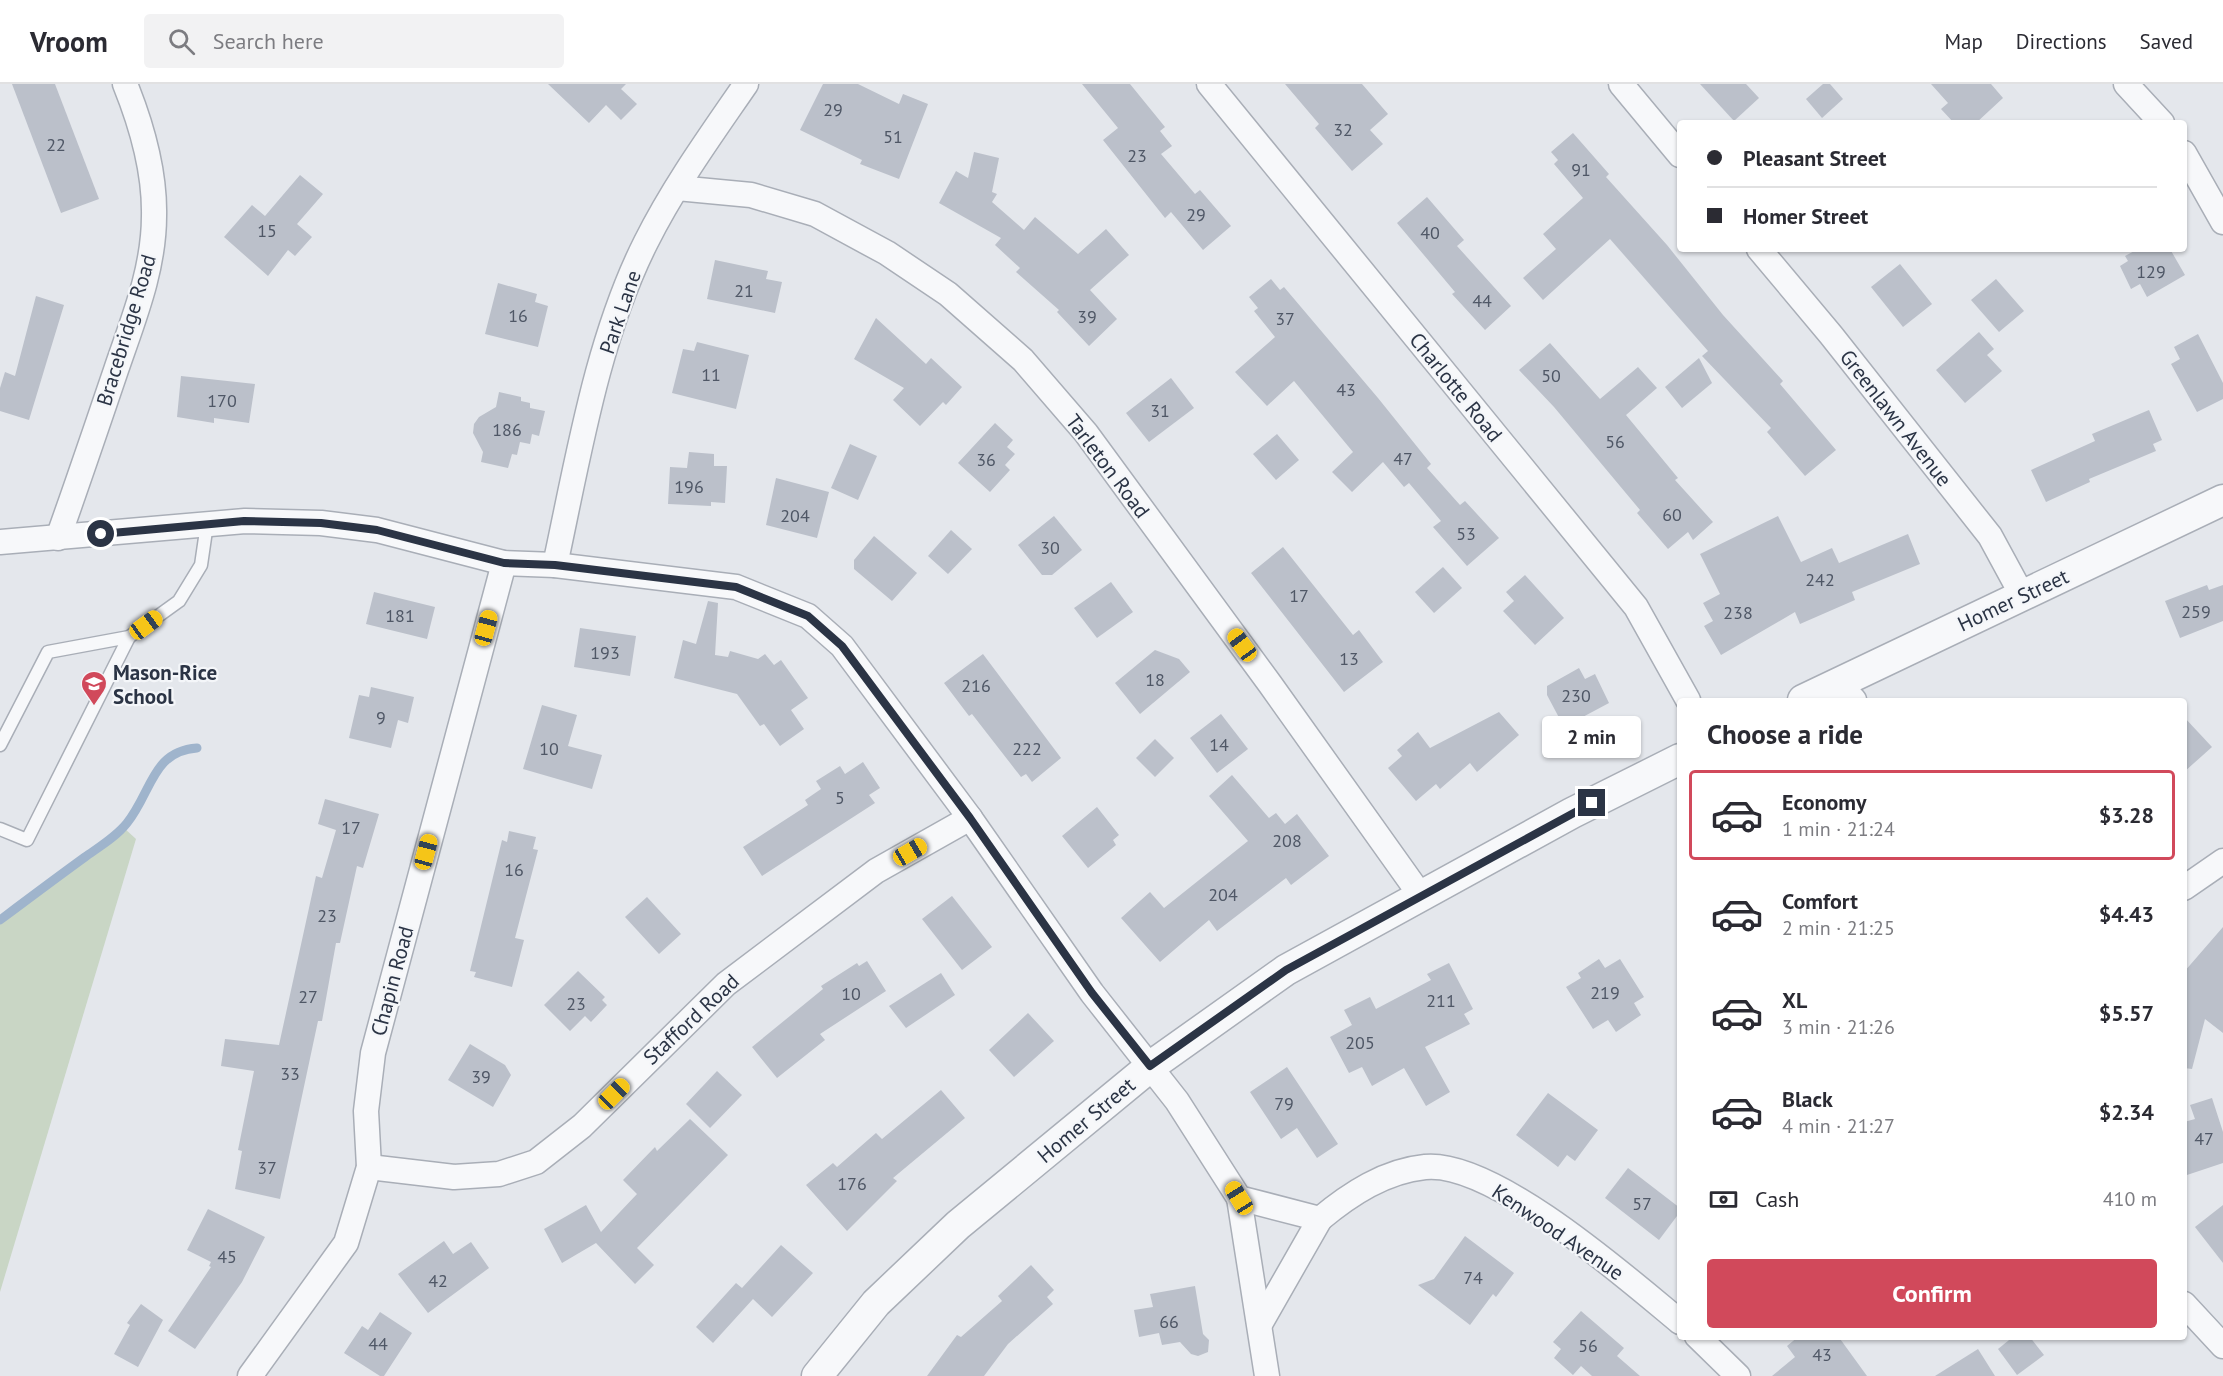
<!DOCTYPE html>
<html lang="en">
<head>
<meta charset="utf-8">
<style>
  :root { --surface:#fff; --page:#f2f2f3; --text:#2b2b33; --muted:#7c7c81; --line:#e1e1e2; --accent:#d1495b }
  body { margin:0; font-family:"PT Sans",sans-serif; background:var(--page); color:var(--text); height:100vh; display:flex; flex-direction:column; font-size:22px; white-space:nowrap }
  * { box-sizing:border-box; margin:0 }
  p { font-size:20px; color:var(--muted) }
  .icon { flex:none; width:33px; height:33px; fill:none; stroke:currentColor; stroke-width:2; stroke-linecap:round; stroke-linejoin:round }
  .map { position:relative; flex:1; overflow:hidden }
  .drawer { position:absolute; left:1677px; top:614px; width:510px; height:642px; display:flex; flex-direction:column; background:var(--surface); border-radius:6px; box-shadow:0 2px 4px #0004 }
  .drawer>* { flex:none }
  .banner { position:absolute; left:1677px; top:36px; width:510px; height:132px; border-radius:6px; box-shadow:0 2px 4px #0004; display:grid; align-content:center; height:132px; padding:0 30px; background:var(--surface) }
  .end { position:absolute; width:27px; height:27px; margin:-14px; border:8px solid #2b3445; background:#fff; box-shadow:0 0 0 3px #fff }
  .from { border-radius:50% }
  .bubble { position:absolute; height:42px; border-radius:6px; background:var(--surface); box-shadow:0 2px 4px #0004; font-size:20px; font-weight:600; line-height:42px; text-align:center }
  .car { position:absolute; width:18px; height:36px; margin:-18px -9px; border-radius:8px; box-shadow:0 0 4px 2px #0007; background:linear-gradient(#f5c518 24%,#345 0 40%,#f5c518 0 76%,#345 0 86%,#f5c518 0) }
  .banner b { display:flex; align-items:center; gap:21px; height:57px; font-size:22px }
  .banner b+b { border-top:2px solid var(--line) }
  .banner i { width:15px; height:15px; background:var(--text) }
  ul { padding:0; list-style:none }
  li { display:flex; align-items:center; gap:18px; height:90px; margin:0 12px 9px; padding:0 18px; border:3px solid transparent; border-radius:6px }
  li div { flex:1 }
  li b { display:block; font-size:22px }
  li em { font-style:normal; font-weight:600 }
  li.on { border-color:var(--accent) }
  li>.icon { width:54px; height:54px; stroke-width:1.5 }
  h2 { padding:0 30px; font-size:27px; line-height:72px }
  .pay { display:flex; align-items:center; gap:15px; height:66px; padding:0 30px; font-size:22px }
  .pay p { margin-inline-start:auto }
  .primary-button { display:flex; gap:12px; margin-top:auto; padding:12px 30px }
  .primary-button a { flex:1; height:69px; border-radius:6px; background:var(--accent); color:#fff; font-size:24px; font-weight:600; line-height:69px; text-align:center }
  header { display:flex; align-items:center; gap:36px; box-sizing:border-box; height:84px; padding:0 30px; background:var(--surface); border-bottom:2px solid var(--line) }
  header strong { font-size:28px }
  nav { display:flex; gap:33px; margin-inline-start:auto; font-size:21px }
  .search { width:420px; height:54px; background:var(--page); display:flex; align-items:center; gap:15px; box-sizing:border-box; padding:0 21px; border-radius:6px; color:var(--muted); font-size:22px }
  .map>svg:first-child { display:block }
</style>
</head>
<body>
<header>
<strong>Vroom</strong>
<div class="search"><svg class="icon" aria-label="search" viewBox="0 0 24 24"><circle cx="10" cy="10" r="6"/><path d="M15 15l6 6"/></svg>Search here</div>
<nav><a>Map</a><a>Directions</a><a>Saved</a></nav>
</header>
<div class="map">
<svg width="2223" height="1292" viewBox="0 0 2223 1292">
  <rect width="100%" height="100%" fill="#e4e7ec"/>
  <!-- green -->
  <path fill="#c9d6c5" d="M124 744 136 755 0 1208V836Z"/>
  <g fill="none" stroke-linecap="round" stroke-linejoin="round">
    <!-- stream -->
    <path stroke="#9fb4cc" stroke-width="9" d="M0 836C28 815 56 794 85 773 99 763 116 753 127 739 152 708 152 667 197 664"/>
  </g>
  <!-- building -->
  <g fill="#bbc0ca">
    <path d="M12 0H55L99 115 61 129Z"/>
    <path d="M548 0H626L621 5 637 20 621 36 606 21 589 39Z"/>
    <path d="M823 0H858L899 20 903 10 928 20 899 95 860 80 862 76 800 46Z"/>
    <path d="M1082 0H1130L1165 43 1160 47 1172 62 1161 70 1195 110 1200 106 1231 142 1203 166 1171 128 1165 134 1103 56 1118 44Z"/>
    <path d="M1285 0H1362L1388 30 1370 46 1383 60 1352 87 1315 44 1319 40Z"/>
    <path d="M1700 0H1746L1759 14 1734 37Z"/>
    <path d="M1823 0H1830L1843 15 1822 34 1806 15Z"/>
    <path d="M1931 0H1991L2003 14 1976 39H1954L1941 25 1948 19Z"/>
    <path d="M1573 49 1609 90 1606 93 1667 161 1723 231 1783 297 1780 300 1836 366 1805 392 1767 348 1771 344 1702 272 1708 267 1610 155 1543 216 1523 194 1556 165 1543 150 1583 114 1554 80 1558 76 1551 68Z"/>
    <path d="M974 68 999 74 992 108 997 110 992 118 1024 146 1035 133 1078 170 1106 145 1129 171 1090 206 1117 235 1089 262 1057 228 1059 226 1016 188 1020 184 995 161 1001 154 939 119 956 87 968 94Z"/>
    <path d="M300 91 323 110 297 140 312 153 295 172 288 166 268 192 224 153 252 121 265 132Z"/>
    <path d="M1427 113 1464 156 1457 162 1511 222 1485 246 1452 210 1455 208 1397 139Z"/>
    <path d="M2138 165H2170L2185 191 2147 213 2140 200 2131 205 2120 182 2128 177 2125 172Z"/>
    <path d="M715 176 768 187 766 195 782 198 775 229 707 215Z"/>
    <path d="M1900 180 1932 220 1903 243 1871 203Z"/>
    <path d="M1271 195 1280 206 1284 203 1378 314 1431 380 1427 384 1460 421 1465 417 1499 454 1467 482 1433 443 1441 437 1409 399 1404 403 1383 378 1352 408 1332 388 1353 368 1294 297 1267 322 1235 288 1275 253 1254 227 1258 224 1249 213Z"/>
    <path d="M1996 195 2024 227 1999 248 1971 216Z"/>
    <path d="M498 199 537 210 535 218 548 222 538 263 485 250Z"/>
    <path d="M36 212 64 221 29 336 0 327V304L5 288 15 292Z"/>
    <path d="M876 234 926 280 931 274 962 303 946 321 943 318 920 342 893 316 904 304 854 275Z"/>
    <path d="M1979 248 1994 265 1987 271 2002 287 1965 319 1936 286Z"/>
    <path d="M2198 250 2223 299V315L2197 328 2171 280 2180 275 2174 263Z"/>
    <path d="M697 258 749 271 736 325 672 309 683 265 694 267Z"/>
    <path d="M1550 259 1600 315 1638 283 1657 304 1626 331 1678 394 1675 396 1713 438 1693 456 1688 448 1668 465 1637 429 1640 426 1554 323 1519 286Z"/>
    <path d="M1699 274 1712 299 1682 324 1665 303Z"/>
    <path d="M181 292 255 300 249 339 214 334V339L177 333Z"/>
    <path d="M1171 294 1194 324 1149 358 1126 329Z"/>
    <path d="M499 308 521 313V317L530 319V324L545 327 539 352 532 350 530 360 520 358 517 371 512 370 508 384 481 378 483 368 473 349 474 340 479 333 496 323Z"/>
    <path d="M2149 326 2162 356 2153 360 2156 367 2089 395 2090 398 2046 418 2031 386 2095 357 2092 350Z"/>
    <path d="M995 339 1013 356 1007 363 1015 370 1005 381 1010 386 990 408 958 379Z"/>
    <path d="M1277 350 1299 376 1276 396 1253 370Z"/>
    <path d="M850 360 877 372 858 416 831 404Z"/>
    <path d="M689 368 714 370V382H727L725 419 711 418V422L668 420 670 383 687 384Z"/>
    <path d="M776 394 829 408 817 454 766 441Z"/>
    <path d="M1054 432 1082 466 1052 491H1042L1018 461Z"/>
    <path d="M1778 432 1801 478 1832 464 1839 479 1908 450 1920 480 1852 508 1855 516 1800 540 1795 528 1721 571 1704 542 1713 537 1703 519 1720 510 1700 470Z"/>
    <path d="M951 446 972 465 948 490 928 472Z"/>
    <path d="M874 452 917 489 892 517 854 485V476Z"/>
    <path d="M1283 463 1353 551 1359 546 1383 578 1344 608 1251 489Z"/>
    <path d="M1443 483 1462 504 1434 529 1415 508Z"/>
    <path d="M1525 491 1564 534 1535 561 1503 527 1514 517 1506 508Z"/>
    <path d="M1111 498 1133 528 1097 554 1074 524Z"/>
    <path d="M2207 501 2209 506 2223 501V537L2180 554 2165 517Z"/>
    <path d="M374 508 435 523 427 555 366 540Z"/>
    <path d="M708 517 718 519 715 571 728 573 730 567 758 575 765 570 774 581 781 576 808 614 791 626 804 645 780 662 764 640 760 642 737 610 674 594 683 556 696 560Z"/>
    <path d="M580 544 636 552 630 592 574 583Z"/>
    <path d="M1155 566 1179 575 1190 588 1140 630 1115 599Z"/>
    <path d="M983 570 1061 674 1032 698 1026 690 1021 693 972 630 969 632 944 599Z"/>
    <path d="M1579 584 1585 595 1595 590 1609 619 1564 643 1547 611V602Z"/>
    <path d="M371 603 414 613 408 639 398 636 391 664 349 654 359 611 369 613Z"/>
    <path d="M542 621 577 631 568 662 602 671 592 705 523 685Z"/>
    <path d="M1499 628 1519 651 1477 688 1470 679 1440 705 1436 700 1416 717 1388 684 1402 672 1397 666 1418 648 1430 664Z"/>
    <path d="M1221 630 1248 665 1217 689 1190 654Z"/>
    <path d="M2184 633 2212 663 2184 688Z"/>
    <path d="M1155 655 1174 674 1155 693 1136 674Z"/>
    <path d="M863 678 880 704 869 711 875 719 762 792 743 763 808 721 805 716 821 705 816 697 840 682 845 690Z"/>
    <path d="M1232 691 1269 734 1276 729 1285 740 1297 730 1329 772 1291 801 1286 794 1217 847 1209 836 1160 878 1121 834 1150 808 1164 824 1248 757 1209 712Z"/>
    <path d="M325 715 379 730 363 784 357 782 340 859H336L322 937H318L280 1115 235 1105 242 1067 238 1066 254 987 221 982 225 955 279 961 316 792 322 794 336 746 318 740Z"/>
    <path d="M1097 723 1119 751 1113 756 1116 761 1088 784 1062 752Z"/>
    <path d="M509 747 536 753 533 765 538 766 515 854 524 856 512 903 474 893 476 888 470 887 502 756 507 758Z"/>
    <path d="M952 812 992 863 962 886 922 835Z"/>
    <path d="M647 813 681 850 659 870 625 833Z"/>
    <path d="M2223 843V949L2205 935 2192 985 2184 984V888Z"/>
    <path d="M1599 875 1605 884 1620 875 1644 913 1634 919 1641 931 1616 948 1608 936 1593 945 1566 903 1581 894 1578 889Z"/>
    <path d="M867 877 886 907 820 950 825 956 777 994 752 963 823 905 821 902 857 879 859 882Z"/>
    <path d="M1449 879 1473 925 1464 930 1470 940 1425 963 1450 1008 1426 1022 1404 984 1372 1002 1362 983 1349 989 1330 953 1352 941 1344 926 1370 913 1376 925 1431 896 1427 890Z"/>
    <path d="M578 887 605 913 602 916 607 921 591 938 585 932 570 947 544 921Z"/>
    <path d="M941 889 955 911 906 944 889 922Z"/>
    <path d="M1028 929 1054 957 1014 993 989 966Z"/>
    <path d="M470 960 505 981 511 991 493 1023 448 996Z"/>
    <path d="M1287 983 1338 1060 1317 1074 1297 1044 1281 1055 1250 1008Z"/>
    <path d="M717 987 742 1011 710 1044 686 1020Z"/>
    <path d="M941 1006 965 1034 893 1094 897 1097 847 1147 806 1101 833 1079 837 1083 876 1049 882 1055Z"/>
    <path d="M1548 1009 1598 1046 1575 1077 1567 1071 1558 1083 1516 1051Z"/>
    <path d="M2212 1014 2223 1048V1079L2184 1092V1038L2195 1035 2190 1021Z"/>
    <path d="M690 1035 728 1071 637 1164 654 1181 635 1200 596 1159 562 1179 544 1145 586 1121 601 1148 637 1110 623 1096 655 1063 657 1067Z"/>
    <path d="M1628 1084 1680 1124V1128L1659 1156 1605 1114Z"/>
    <path d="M2223 1121V1179L2195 1143Z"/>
    <path d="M208 1125 265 1153 242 1198 195 1265 168 1247 211 1183 209 1182 211 1178 187 1166Z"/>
    <path d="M1465 1152 1514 1189 1496 1213 1493 1210 1470 1241 1418 1201 1434 1195Z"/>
    <path d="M444 1157 453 1170 471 1158 489 1184 428 1229 398 1190Z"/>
    <path d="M781 1161 813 1189 772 1233 753 1215 713 1259 696 1243 736 1199 742 1204Z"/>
    <path d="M1031 1181 1054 1206 1047 1213 1053 1220 1008 1260 984 1292H927L957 1251 961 1253 1002 1217 998 1212Z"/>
    <path d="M1195 1202 1203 1250 1209 1256 1208 1268 1198 1272 1191 1270 1180 1258 1162 1261 1159 1249 1139 1253 1134 1226 1153 1223 1150 1210Z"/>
    <path d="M141 1220 163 1236 138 1283 114 1270 130 1241 127 1239Z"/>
    <path d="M1581 1227 1624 1264 1617 1272 1640 1292H1592L1581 1282 1573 1291 1554 1274 1561 1265 1553 1258Z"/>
    <path d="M380 1228 412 1249 384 1292H380L344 1269 362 1242 368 1246Z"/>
    <path d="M1799 1252H1838L1867 1292H1772L1795 1273 1787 1262Z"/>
    <path d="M2014 1252H2029L2044 1271 2017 1291 1998 1265Z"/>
    <path d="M1978 1265 1995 1292H1935Z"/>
  </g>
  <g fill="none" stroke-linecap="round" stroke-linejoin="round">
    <defs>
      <g id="service">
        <path d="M0 661 48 568 129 553 179 517 201 481 207 440"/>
        <path d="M0 745 27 756 129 553"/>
      </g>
      <g id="minor">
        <path d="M1209 0 1636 523 1688 616"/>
        <path d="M1621 0 1680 71"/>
        <path d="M2126 0 2162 39"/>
        <path d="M2184 69 2223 138"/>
        <path d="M677 104 751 111 815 130 887 169 948 210 1023 276 1086 349 1270 600 1421 812"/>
        <path d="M1759 165 1831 251 1990 452 2022 511"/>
        <path d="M58 454C78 398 97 342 116 286 133 236 154 186 154 132 155 86 142 42 125 0"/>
        <path d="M0 458 245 437 321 439 377 446 504 479 555 481 736 503 808 532 842 562 970 734 1092 909 1177 1017 1239 1114 1320 1135C1350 1110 1385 1087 1425 1083 1493 1076 1628 1195 1680 1238"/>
        <path d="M555 481C578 375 597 255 646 158 674 102 711 51 746 0"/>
        <path d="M1838 599 1854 616"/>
        <path d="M2184 804 2223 777"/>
        <path d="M369 1083 454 1093 499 1090 536 1078 582 1042 726 900 876 787 970 734"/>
        <path d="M1239 1114 1267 1292"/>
        <path d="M2184 1220 2223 1262"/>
        <path d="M1260 1240 1320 1135"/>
        <path d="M1697 1252 1738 1292"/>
        <path d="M250 1292 346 1159 369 1083 366 1027 373 969 504 479"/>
      </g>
      <g id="tertiary">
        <path d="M1803 616 2223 416"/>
        <path d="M817 1292 876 1219 958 1141 1151 982 1286 886 1572 729 1680 675"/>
      </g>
    </defs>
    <!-- service casing -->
    <use href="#service" stroke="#a9aeb7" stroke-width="15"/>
    <!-- minor casing -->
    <use href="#minor" stroke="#a9aeb7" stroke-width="27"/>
    <!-- tertiary casing -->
    <use href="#tertiary" stroke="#a9aeb7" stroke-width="33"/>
    <!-- service -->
    <use href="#service" stroke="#f7f8fa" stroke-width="12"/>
    <!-- minor -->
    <use href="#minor" stroke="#f7f8fa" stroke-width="24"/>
    <!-- tertiary -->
    <use href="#tertiary" stroke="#f7f8fa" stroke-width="30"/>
  </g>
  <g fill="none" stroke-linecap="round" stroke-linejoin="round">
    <!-- route -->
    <path stroke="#2b3445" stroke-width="8" d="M101 450 244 437 321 439 377 446 504 479 555 481 736 503 808 532 842 562 970 734 1092 909 1150 982 1286 886 1592 719"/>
  </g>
  <!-- icons -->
  <defs>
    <symbol id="school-pin" viewBox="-11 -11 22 30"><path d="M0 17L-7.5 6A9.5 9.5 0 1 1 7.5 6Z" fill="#d1495b" stroke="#f4f6f9"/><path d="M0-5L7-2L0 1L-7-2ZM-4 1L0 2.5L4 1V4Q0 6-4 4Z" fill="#fff"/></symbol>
  </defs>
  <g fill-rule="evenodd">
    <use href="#school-pin" x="79" y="585" width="30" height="40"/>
  </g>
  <g text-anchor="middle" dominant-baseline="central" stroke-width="4.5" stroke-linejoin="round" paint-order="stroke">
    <!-- number labels -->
    <g font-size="18" fill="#4f5766">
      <text x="833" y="25">29</text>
      <text x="1343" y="45">32</text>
      <text x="893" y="52">51</text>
      <text x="56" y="60">22</text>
      <text x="1137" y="71">23</text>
      <text x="1581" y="85">91</text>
      <text x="1196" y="130">29</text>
      <text x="267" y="146">15</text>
      <text x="1430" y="148">40</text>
      <text x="2151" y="187">129</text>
      <text x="744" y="206">21</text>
      <text x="1482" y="216">44</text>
      <text x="518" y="231">16</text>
      <text x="1087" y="232">39</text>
      <text x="1285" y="234">37</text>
      <text x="711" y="290">11</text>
      <text x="1551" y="291">50</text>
      <text x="1346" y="305">43</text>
      <text x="222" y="316">170</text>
      <text x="1160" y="326">31</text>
      <text x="507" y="345">186</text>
      <text x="1615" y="357">56</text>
      <text x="1403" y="374">47</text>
      <text x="986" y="375">36</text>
      <text x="689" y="402">196</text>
      <text x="1672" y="430">60</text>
      <text x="795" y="431">204</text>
      <text x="1466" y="449">53</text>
      <text x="1050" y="463">30</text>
      <text x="1820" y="495">242</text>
      <text x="1299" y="511">17</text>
      <text x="2196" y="527">259</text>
      <text x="1738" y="528">238</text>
      <text x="400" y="531">181</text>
      <text x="605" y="568">193</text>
      <text x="1349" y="574">13</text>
      <text x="1155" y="595">18</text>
      <text x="976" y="601">216</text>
      <text x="1576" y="611">230</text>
      <text x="381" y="633">9</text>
      <text x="1219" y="660">14</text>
      <text x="549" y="664">10</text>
      <text x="1027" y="664">222</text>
      <text x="840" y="713">5</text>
      <text x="351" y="743">17</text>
      <text x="1287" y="756">208</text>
      <text x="514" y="785">16</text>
      <text x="1223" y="810">204</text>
      <text x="327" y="831">23</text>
      <text x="1605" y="908">219</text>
      <text x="851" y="909">10</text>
      <text x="308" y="912">27</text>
      <text x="1441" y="916">211</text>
      <text x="576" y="919">23</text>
      <text x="1360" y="958">205</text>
      <text x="290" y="989">33</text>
      <text x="481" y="992">39</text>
      <text x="1284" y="1019">79</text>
      <text x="2204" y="1054">47</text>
      <text x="267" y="1083">37</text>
      <text x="852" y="1099">176</text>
      <text x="1642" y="1119">57</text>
      <text x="227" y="1172">45</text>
      <text x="1473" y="1193">74</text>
      <text x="438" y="1196">42</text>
      <text x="1169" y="1237">66</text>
      <text x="378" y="1259">44</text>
      <text x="1588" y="1261">56</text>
      <text x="1822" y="1270">43</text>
    </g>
    <!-- street labels -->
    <g font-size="21" fill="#2b3445" stroke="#f4f6f9">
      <text transform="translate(620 228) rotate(-71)">Park Lane</text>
      <text transform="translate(126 246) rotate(-73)">Bracebridge Road</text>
      <text transform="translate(1456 303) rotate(51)">Charlotte Road</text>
      <text transform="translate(1896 334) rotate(52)">Greenlawn Avenue</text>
      <text transform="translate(1108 382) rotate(53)">Tarleton Road</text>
      <text transform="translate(2013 516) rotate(-25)">Homer Street</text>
      <text transform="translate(392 897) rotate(-75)">Chapin Road</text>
      <text transform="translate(691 935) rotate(-43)">Stafford Road</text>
      <text transform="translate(1086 1036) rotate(-40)">Homer Street</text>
      <text transform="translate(1558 1148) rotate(34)">Kenwood Avenue</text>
    </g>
    <!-- poi labels -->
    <g font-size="21" font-weight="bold" fill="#2b3445" stroke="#f4f6f9" text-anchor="start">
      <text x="113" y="588">Mason-Rice<tspan x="113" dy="24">School</tspan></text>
    </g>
  </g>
</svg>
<i class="end from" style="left:101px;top:450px"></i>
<i class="end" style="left:1592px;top:719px"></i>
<div class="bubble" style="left:1542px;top:632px;width:99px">2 min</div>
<i class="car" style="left:146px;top:541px;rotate:54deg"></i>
<i class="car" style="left:486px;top:544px;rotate:15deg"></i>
<i class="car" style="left:1242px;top:561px;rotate:324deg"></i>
<i class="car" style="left:426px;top:768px;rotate:15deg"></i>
<i class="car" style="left:910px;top:768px;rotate:60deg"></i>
<i class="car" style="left:614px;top:1010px;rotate:45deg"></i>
<i class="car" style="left:1239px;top:1114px;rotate:328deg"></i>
<div class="banner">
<b><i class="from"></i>Pleasant Street</b>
<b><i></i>Homer Street</b>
</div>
<section class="drawer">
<h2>Choose a ride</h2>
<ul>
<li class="on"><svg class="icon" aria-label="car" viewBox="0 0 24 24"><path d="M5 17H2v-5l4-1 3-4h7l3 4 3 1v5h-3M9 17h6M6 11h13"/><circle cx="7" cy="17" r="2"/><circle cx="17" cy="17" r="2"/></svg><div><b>Economy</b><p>1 min · 21:24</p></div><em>$3.28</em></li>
<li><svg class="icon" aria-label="car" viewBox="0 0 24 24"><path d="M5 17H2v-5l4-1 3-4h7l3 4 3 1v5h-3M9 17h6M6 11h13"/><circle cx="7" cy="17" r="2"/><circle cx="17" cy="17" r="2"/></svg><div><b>Comfort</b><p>2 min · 21:25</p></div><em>$4.43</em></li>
<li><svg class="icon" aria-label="car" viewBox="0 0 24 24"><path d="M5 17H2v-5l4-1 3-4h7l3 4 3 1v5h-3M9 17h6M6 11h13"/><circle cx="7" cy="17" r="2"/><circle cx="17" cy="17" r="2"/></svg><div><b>XL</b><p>3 min · 21:26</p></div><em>$5.57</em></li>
<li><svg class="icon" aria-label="car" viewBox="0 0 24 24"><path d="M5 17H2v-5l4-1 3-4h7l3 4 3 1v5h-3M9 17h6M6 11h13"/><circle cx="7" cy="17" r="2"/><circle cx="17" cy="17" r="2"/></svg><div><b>Black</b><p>4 min · 21:27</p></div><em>$2.34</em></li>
</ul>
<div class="pay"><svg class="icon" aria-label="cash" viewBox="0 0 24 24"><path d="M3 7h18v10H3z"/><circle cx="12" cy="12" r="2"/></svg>Cash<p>410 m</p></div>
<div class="primary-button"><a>Confirm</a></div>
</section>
</div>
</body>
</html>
